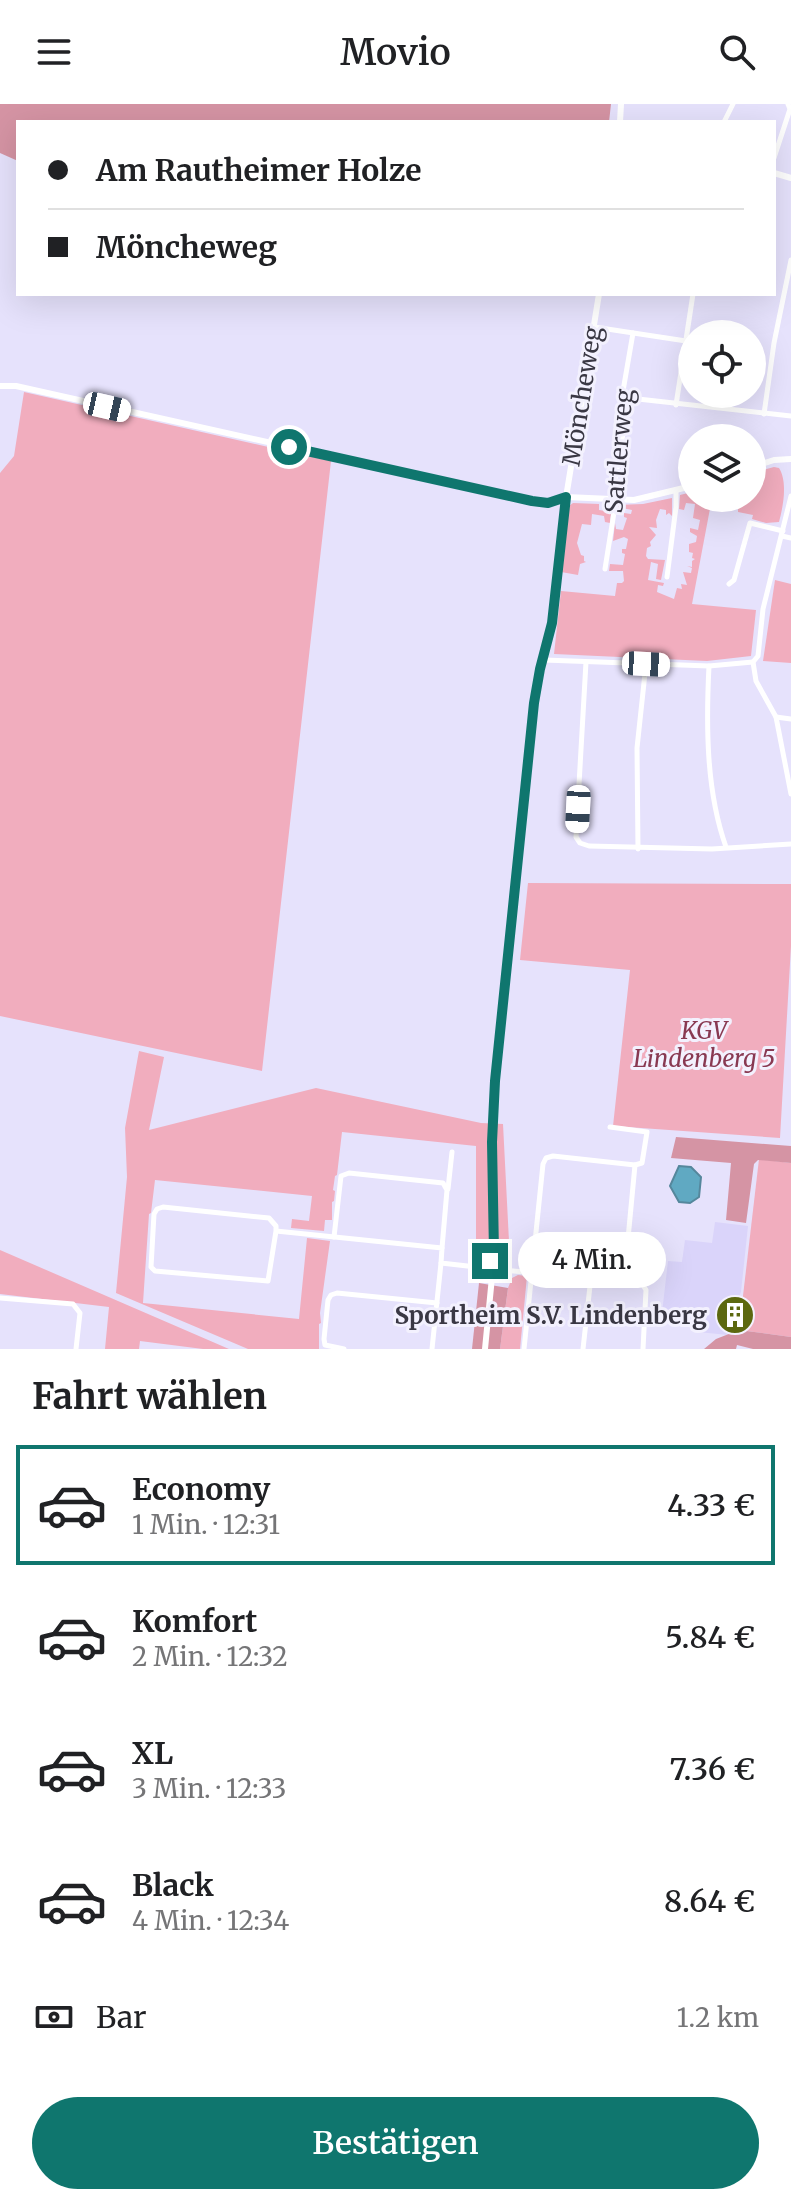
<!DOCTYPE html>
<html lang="de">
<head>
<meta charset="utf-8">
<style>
  :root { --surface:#fff; --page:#f6f6f6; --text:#202124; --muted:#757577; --line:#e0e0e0; --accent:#0f766e }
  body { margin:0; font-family:Merriweather,serif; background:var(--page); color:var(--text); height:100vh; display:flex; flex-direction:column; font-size:30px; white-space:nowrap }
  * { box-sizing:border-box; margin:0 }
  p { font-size:26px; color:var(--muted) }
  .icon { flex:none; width:44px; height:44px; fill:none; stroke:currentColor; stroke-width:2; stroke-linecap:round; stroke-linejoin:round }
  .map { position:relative; height:1245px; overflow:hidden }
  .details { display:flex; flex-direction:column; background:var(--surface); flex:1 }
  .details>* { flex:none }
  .hud { position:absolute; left:16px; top:16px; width:760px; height:176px; border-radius:0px; box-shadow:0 8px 32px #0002; display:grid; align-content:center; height:176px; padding:0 32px; background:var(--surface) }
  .fabs { position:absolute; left:678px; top:216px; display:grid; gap:16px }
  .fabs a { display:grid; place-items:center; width:88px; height:88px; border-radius:50%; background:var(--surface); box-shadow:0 8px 32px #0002; font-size:40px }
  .end { position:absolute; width:36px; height:36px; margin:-18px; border:10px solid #0f766e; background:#fff; box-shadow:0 0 0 4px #fff }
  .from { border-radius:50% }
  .bubble { position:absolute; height:56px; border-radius:28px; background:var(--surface); box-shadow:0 8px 32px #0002; font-size:26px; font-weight:600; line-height:56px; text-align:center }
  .car { position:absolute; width:24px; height:48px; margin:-24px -12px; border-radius:10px; box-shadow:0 0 6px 2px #0007; background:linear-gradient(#fff 24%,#345 0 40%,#fff 0 76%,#345 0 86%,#fff 0) }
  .hud b { display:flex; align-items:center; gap:28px; height:76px; font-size:30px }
  .hud b+b { border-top:2px solid var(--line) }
  .hud i { width:20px; height:20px; background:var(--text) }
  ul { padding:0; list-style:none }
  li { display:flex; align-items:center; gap:24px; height:120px; margin:0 16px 12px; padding:0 16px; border:4px solid transparent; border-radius:0px }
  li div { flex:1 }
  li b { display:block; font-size:30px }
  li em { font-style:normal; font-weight:600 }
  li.selected { border-color:var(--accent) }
  li>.icon { width:72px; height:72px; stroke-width:1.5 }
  h2 { padding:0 32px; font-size:36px; line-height:96px }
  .pay { display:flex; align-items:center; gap:20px; height:88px; padding:0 32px; font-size:30px }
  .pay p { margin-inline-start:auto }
  .cta { display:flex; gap:16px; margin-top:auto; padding:16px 32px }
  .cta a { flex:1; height:92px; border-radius:48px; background:var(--accent); color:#fff; font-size:32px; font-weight:600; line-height:92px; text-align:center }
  header { display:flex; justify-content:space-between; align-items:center; height:104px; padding:0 32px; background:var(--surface); font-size:36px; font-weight:600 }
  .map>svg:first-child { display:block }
</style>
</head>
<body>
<header><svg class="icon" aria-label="menu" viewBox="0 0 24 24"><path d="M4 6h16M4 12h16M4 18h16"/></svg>Movio<svg class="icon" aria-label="search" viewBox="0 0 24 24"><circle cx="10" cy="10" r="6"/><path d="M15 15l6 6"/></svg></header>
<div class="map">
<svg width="791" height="1245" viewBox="0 0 791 1245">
  <rect width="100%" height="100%" fill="#e6e2fc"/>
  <!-- built -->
  <path fill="#dad4fa" d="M715 1118 748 1122 741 1188 738 1195H733L728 1231 698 1228 699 1213 662 1209 668 1157 682 1158 685 1136 712 1139Z"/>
  <!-- green -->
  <g fill="#f1adbe">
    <path d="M24 288 331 357 262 967 0 912V369L14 352Z"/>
    <path d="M774 363 779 364C788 378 783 403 779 418L766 419 752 415 753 411 738 408V394H752V369Z"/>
    <path d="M692 388V394H712L692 500 756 506 751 552 707 557 554 550 561 487 615 492 617 479H622L624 477 623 467H609L610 460 623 461 625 450 622 449V445H626L628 435 624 433 613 437 615 419 616 425 623 426 627 414 624 413V409L631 410 632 406 617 403V401L643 400 672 394V412L669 409 666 411V406L660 405 656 416 657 424 649 423 656 431 650 438 651 442 647 444 646 452 648 455 665 456 661 476 656 475 658 460 651 458 648 476 664 479 663 482 658 481 657 488 674 495 677 484 682 485 681 480 687 481 683 468 691 469 692 464 687 462 692 463V457L695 455 692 454 693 449 689 448V440L696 438 697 432 690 428V424L698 426 700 416 693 414 695 400 686 399 684 406 679 405 680 391Z"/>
    <path d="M573 399 599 400V406L611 408 610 419 605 418 604 412 592 410 591 421 582 420 577 439 581 451 584 452V457L586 458 580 460 578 471 561 468 569 402Z"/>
    <path d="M775 476 791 480V559L763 557Z"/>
    <path d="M528 779 791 780V842L780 1034 613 1022 630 866 520 856Z"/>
    <path d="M139 947 164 953 149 1026 316 984 481 1019 503 1020 510 1157 480 1148V1141L476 1140V1042L342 1028 337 1071 335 1072 333 1086 335 1087 334 1097 332 1098V1116H325L324 1127 291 1124 292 1115 309 1117 312 1092 155 1076 151 1109 149 1110 143 1199 299 1215 307 1134 330 1137 320 1209 321 1219 319 1220V1245H248L116 1189 127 1073 125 1024Z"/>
    <path d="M759 1055 791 1059V1233L739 1226Z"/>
    <path d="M0 1146 229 1245H203L140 1237 139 1245H105L109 1203 0 1190Z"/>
    <path d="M518 1171 527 1172 520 1245H500L508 1184 512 1174Z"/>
  </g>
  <!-- forest -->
  <g fill="#d594a4">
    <path d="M0 0H611L609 18H18V57L0 49Z"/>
    <path d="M676 1033 791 1042V1059L758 1056 754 1060 746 1119 726 1116 731 1059 671 1054Z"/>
    <path d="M479 1179 508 1184 500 1245H472Z"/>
    <path d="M739 1226 791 1233V1245H753L737 1241 736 1245H704L716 1235Z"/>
  </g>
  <!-- water -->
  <path fill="#60a9c2" stroke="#55879c" stroke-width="2" d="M679 1062 691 1063 701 1073 699 1093 690 1099 679 1098 670 1082Z"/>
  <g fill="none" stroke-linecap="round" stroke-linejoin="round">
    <!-- minor -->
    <g stroke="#fff" stroke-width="5">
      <path d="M724 18 733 0"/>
      <path d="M774 54 790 5 788 0"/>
      <path d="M594 223 686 237"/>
      <path d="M629 294 791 312"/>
      <path d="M676 301 693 190"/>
      <path d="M764 310 774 239 791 156"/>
      <path d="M791 392 763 505 758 552 753 558 756 577 776 613 791 690"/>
      <path d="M782 432 791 434"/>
      <path d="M605 465 615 402 613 389 629 294 623 287 633 229"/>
      <path d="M667 473 676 403V387"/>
      <path d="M729 480 734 476 750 419 783 427"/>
      <path d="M544 556 709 562 753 558"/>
      <path d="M586 558 576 733 580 739 589 742 712 745 791 740"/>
      <path d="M709 562C706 621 706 687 726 743"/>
      <path d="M776 613 791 615"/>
      <path d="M638 745 637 644 646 560"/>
      <path d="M610 1023 647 1028 642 1059 635 1061"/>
      <path d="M448 1085 452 1048"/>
      <path d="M276 1127V1122L269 1114 163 1103 157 1105 154 1110 151 1163 155 1167 268 1177 276 1127 442 1144 441 1159 485 1164"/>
      <path d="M334 1133 341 1072 349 1069 443 1079 447 1086 442 1144"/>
      <path d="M502 1166 624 1177"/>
      <path d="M0 1194 73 1200 80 1209 76 1245"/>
      <path d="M344 1245 325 1241 324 1235 328 1196 331 1191 337 1189 437 1199"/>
      <path d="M432 1245 441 1159"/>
      <path d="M524 1245 543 1060 546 1054 553 1052 635 1061 624 1177 641 1178 646 1186 643 1245"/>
      <path d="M583 1245 591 1173"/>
    </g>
    <!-- tertiary -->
    <g stroke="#fff" stroke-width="6">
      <path d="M774 69 791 74"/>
      <path d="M0 282H16L532 397 548 399 566 393 634 396 692 382"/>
      <path d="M752 363 774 356 791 355"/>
    </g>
    <!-- secondary -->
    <g stroke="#fff" stroke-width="6">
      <path d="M620 18 621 0"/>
      <path d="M494 1156 492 1017 534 599 552 519 563 412 599 190"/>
      <circle cx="493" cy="1165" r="9"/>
      <path d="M485 1245 492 1173"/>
    </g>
  </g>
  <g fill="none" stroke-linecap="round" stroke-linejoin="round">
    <!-- route -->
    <path stroke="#0f766e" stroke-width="10" d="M289 343 532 397 548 399 566 393 552 519 540 565 534 599 495 977 492 1038 494 1149V1156L490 1157"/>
  </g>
  <!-- icons -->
  <defs>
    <symbol id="building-disc" viewBox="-11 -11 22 22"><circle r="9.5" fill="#5c680f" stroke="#f3f1fe"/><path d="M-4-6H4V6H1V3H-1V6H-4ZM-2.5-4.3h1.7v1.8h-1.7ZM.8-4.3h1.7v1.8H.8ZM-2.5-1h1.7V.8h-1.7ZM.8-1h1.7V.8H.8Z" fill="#fff"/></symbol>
  </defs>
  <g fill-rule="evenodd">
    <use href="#building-disc" x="713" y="1189" width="44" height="44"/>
  </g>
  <g text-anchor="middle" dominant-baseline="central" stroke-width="6" stroke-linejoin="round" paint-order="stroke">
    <!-- street labels -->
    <g font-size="24" fill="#3a3844" stroke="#f3f1fe">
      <text transform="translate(582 292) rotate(-81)">Möncheweg</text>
      <text transform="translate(619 347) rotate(-85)">Sattlerweg</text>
    </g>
    <!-- park labels -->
    <g font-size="24" font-style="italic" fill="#893952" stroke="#f3f1fe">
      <text x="704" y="926">KGV<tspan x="704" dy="28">Lindenberg 5</tspan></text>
    </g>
    <!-- poi labels -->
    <g font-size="24" font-weight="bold" fill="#3a3844" stroke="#f3f1fe" text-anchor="end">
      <text x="707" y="1211">Sportheim S.V. Lindenberg</text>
    </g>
  </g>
</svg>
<div class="fabs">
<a><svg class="icon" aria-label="locate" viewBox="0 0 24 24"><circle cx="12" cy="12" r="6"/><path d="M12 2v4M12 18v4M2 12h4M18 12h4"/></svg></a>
<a><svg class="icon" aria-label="layers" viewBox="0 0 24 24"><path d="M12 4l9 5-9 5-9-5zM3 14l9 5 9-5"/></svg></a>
</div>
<i class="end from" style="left:289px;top:343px"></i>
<i class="end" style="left:490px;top:1157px"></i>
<div class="bubble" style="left:518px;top:1128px;width:148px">4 Min.</div>
<i class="car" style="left:107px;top:303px;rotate:103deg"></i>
<i class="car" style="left:646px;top:560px;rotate:93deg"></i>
<i class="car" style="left:578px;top:705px;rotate:183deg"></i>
<div class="hud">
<b><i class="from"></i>Am Rautheimer Holze</b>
<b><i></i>Möncheweg</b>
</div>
</div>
<section class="details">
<h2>Fahrt wählen</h2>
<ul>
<li class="selected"><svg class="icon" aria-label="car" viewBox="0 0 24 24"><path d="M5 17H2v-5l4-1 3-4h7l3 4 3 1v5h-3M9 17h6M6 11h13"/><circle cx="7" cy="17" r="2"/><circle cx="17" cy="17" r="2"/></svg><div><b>Economy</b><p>1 Min. · 12:31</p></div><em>4.33 €</em></li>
<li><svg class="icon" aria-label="car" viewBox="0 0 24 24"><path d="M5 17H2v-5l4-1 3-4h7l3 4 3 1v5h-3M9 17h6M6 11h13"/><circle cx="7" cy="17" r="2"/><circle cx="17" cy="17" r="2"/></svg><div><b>Komfort</b><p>2 Min. · 12:32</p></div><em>5.84 €</em></li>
<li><svg class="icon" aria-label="car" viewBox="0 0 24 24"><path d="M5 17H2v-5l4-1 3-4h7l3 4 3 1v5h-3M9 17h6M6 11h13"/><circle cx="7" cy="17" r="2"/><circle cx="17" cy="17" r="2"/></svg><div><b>XL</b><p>3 Min. · 12:33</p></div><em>7.36 €</em></li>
<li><svg class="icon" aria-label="car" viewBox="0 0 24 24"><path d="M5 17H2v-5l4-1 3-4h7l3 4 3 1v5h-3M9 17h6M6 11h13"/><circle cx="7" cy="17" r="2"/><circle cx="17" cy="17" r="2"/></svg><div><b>Black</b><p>4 Min. · 12:34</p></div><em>8.64 €</em></li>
</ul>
<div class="pay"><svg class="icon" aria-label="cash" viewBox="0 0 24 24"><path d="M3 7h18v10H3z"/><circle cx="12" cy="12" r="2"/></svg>Bar<p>1.2 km</p></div>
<div class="cta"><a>Bestätigen</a></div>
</section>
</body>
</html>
